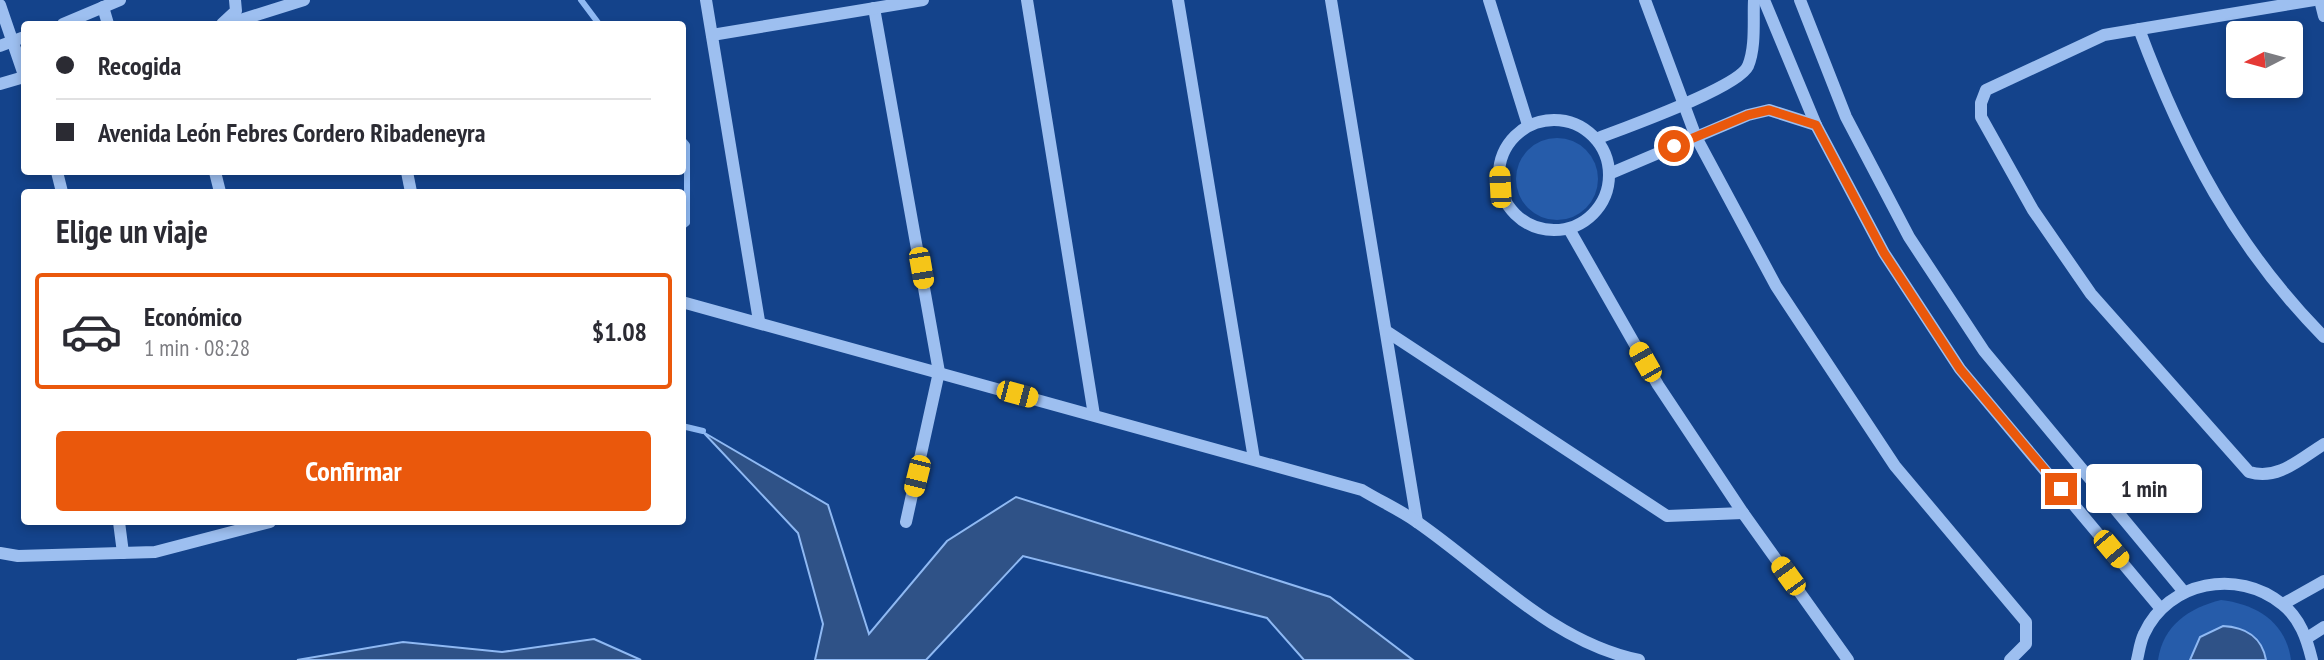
<!DOCTYPE html>
<html lang="es">
<head>
<meta charset="utf-8">
<style>
  :root { --surface:#fff; --page:#f2f2f3; --text:#2b2b33; --muted:#7c7c81; --line:#e1e1e2; --accent:#ea580c }
  body { margin:0; font-family:"PT Sans Narrow",sans-serif; background:var(--page); color:var(--text); height:100vh; display:flex; flex-direction:column; font-size:26px; white-space:nowrap }
  * { box-sizing:border-box; margin:0 }
  p { font-size:23px; color:var(--muted) }
  .icon { flex:none; width:38px; height:38px; fill:none; stroke:currentColor; stroke-width:2; stroke-linecap:round; stroke-linejoin:round }
  .map { position:relative; flex:1; overflow:hidden }
  .drawer { position:absolute; left:21px; top:189px; width:665px; height:336px; display:flex; flex-direction:column; background:var(--surface); border-radius:7px; box-shadow:0 4px 10px #0003 }
  .drawer>* { flex:none }
  .top-card { position:absolute; left:21px; top:21px; width:665px; height:154px; border-radius:7px; box-shadow:0 4px 10px #0003; display:grid; align-content:center; height:154px; padding:0 35px; background:var(--surface) }
  .needle { width:46px; rotate:264deg }
  .tools { position:absolute; left:2226px; top:21px; display:grid; gap:14px }
  .tools a { display:grid; place-items:center; width:77px; height:77px; border-radius:7px; background:var(--surface); box-shadow:0 4px 10px #0003; font-size:35px }
  .end { position:absolute; width:32px; height:32px; margin:-16px; border:9px solid #ea580c; background:#fff; box-shadow:0 0 0 4px #fff }
  .from { border-radius:50% }
  .bubble { position:absolute; height:49px; border-radius:7px; background:var(--surface); box-shadow:0 4px 10px #0003; font-size:23px; font-weight:700; line-height:49px; text-align:center }
  .car { position:absolute; width:21px; height:42px; margin:-21px -10px; border-radius:9px; box-shadow:0 0 5px 2px #0007; background:linear-gradient(#f5c518 24%,#345 0 40%,#f5c518 0 76%,#345 0 86%,#f5c518 0) }
  .top-card b { display:flex; align-items:center; gap:24px; height:66px; font-size:26px }
  .top-card b+b { border-top:2px solid var(--line) }
  .top-card i { width:18px; height:18px; background:var(--text) }
  ul { padding:0; list-style:none }
  li { display:flex; align-items:center; gap:21px; height:116px; margin:0 14px 10px; padding:0 21px; border:4px solid transparent; border-radius:7px }
  li div { flex:1 }
  li b { display:block; font-size:26px }
  li em { font-style:normal; font-weight:700 }
  li.on { border-color:var(--accent) }
  li>.icon { width:63px; height:63px; stroke-width:1.5 }
  h2 { padding:0 35px; font-size:32px; line-height:84px }
  .primary-button { display:flex; gap:14px; margin-top:auto; padding:14px 35px }
  .primary-button a { flex:1; height:80px; border-radius:7px; background:var(--accent); color:#fff; font-size:28px; font-weight:700; line-height:80px; text-align:center }
  .map>svg:first-child { display:block }
</style>
</head>
<body>
<div class="map">
<svg width="2324" height="660" viewBox="0 0 2324 660">
  <rect width="100%" height="100%" fill="#14438b"/>
  <!-- green -->
  <g fill="#265caa">
    <circle cx="1557" cy="179" r="41"/>
    <path d="M2221 600C2256 604 2286 622 2291 660H2158C2163 625 2189 608 2221 600Z"/>
  </g>
  <!-- water -->
  <g fill="#2f5287" stroke="#8fb9f3" stroke-width="2">
    <path d="M703 432 828 505 869 634 947 541 1016 497 1330 597 1413 660H1304L1267 618 1023 556 926 660H815L823 624 798 533Z"/>
    <path d="M2223 626C2245 627 2262 637 2266 660H2190L2200 637Z"/>
    <path d="M594 639 641 660H297L403 642 502 652Z"/>
  </g>
  <g fill="none" stroke-linecap="round" stroke-linejoin="round">
    <!-- stream -->
    <g stroke="#8fb9f3" stroke-width="6">
      <path d="M581 0 599 24"/>
      <path d="M682 139 687 145V223L682 227"/>
      <path d="M682 426 703 431"/>
    </g>
    <!-- minor -->
    <g stroke="#9dbff0" stroke-width="12">
      <path d="M706 0 759 321"/>
      <path d="M1027 0 1094 415"/>
      <path d="M1178 0 1254 459"/>
      <path d="M1331 0 1417 522"/>
      <path d="M1489 0 1528 125"/>
      <path d="M1645 0 1696 137 1776 286 1895 466 2026 622V644L2010 660"/>
      <path d="M1764 0 1816 125 1884 253 1960 369 2161 609"/>
      <path d="M1800 0 1846 117 1909 237 1984 351 2184 592"/>
      <path d="M2314 0 2104 35 1986 90 1981 103V117L2033 210 2091 294 2249 472C2278 481 2300 459 2324 444"/>
      <path d="M2320 0 2324 16"/>
      <path d="M0 5 24 75"/>
      <path d="M103 7 108 24"/>
      <path d="M874 8 939 372 906 522"/>
      <path d="M63 24 120 0"/>
      <path d="M222 24 236 11 235 0"/>
      <path d="M228 24 304 0"/>
      <path d="M2139 29C2183 147 2235 247 2324 337"/>
      <path d="M712 35 923 0"/>
      <path d="M0 46 24 37"/>
      <path d="M0 84 24 77"/>
      <circle cx="1554" cy="175" r="55"/>
      <path d="M1596 139C1624 128 1738 88 1748 66 1756 47 1753 20 1754 0"/>
      <path d="M57 172 62 192"/>
      <path d="M215 172 220 192"/>
      <path d="M407 172 411 192"/>
      <path d="M1609 174 1748 115 1769 110 1816 125"/>
      <path d="M1569 229 1658 385 1743 513 1848 660"/>
      <path d="M682 302 1362 490C1380 501 1400 510 1417 522 1488 571 1552 642 1639 660"/>
      <path d="M1386 331 1667 516 1743 513"/>
      <path d="M119 522 123 553"/>
      <path d="M0 553 18 556 155 552 270 522"/>
      <path d="M2283 604 2324 581"/>
      <path d="M2307 638 2324 627"/>
      <path d="M2137 660C2139 652 2140 642 2144 634 2168 581 2238 568 2282 604 2300 618 2307 639 2312 660"/>
    </g>
  </g>
  <g fill="none" stroke-linecap="round" stroke-linejoin="round">
    <!-- route -->
    <path stroke="#ea580c" stroke-width="9" d="M1674 146 1748 115 1769 110 1816 125 1884 253 1960 369 2061 489"/>
  </g>
</svg>
<div class="tools">
<a><svg class="needle" viewBox="-14 -14 28 28"><path d="M0-13l5 13h-10z" fill="#e53935"/><path d="M0 13l5-13h-10z" fill="#7c7c81"/></svg></a>
</div>
<i class="end from" style="left:1674px;top:146px"></i>
<i class="end" style="left:2061px;top:489px"></i>
<div class="bubble" style="left:2086px;top:464px;width:116px">1 min</div>
<i class="car" style="left:1500px;top:187px;rotate:357deg"></i>
<i class="car" style="left:921px;top:268px;rotate:170deg"></i>
<i class="car" style="left:1645px;top:362px;rotate:330deg"></i>
<i class="car" style="left:1017px;top:394px;rotate:105deg"></i>
<i class="car" style="left:917px;top:476px;rotate:194deg"></i>
<i class="car" style="left:2111px;top:549px;rotate:140deg"></i>
<i class="car" style="left:1788px;top:576px;rotate:324deg"></i>
<div class="top-card">
<b><i class="from"></i>Recogida</b>
<b><i></i>Avenida León Febres Cordero Ribadeneyra</b>
</div>
<section class="drawer">
<h2>Elige un viaje</h2>
<ul>
<li class="on"><svg class="icon" aria-label="car" viewBox="0 0 24 24"><path d="M5 17H2v-5l4-1 3-4h7l3 4 3 1v5h-3M9 17h6M6 11h13"/><circle cx="7" cy="17" r="2"/><circle cx="17" cy="17" r="2"/></svg><div><b>Económico</b><p>1 min · 08:28</p></div><em>$1.08</em></li>
</ul>
<div class="primary-button"><a>Confirmar</a></div>
</section>
</div>
</body>
</html>
